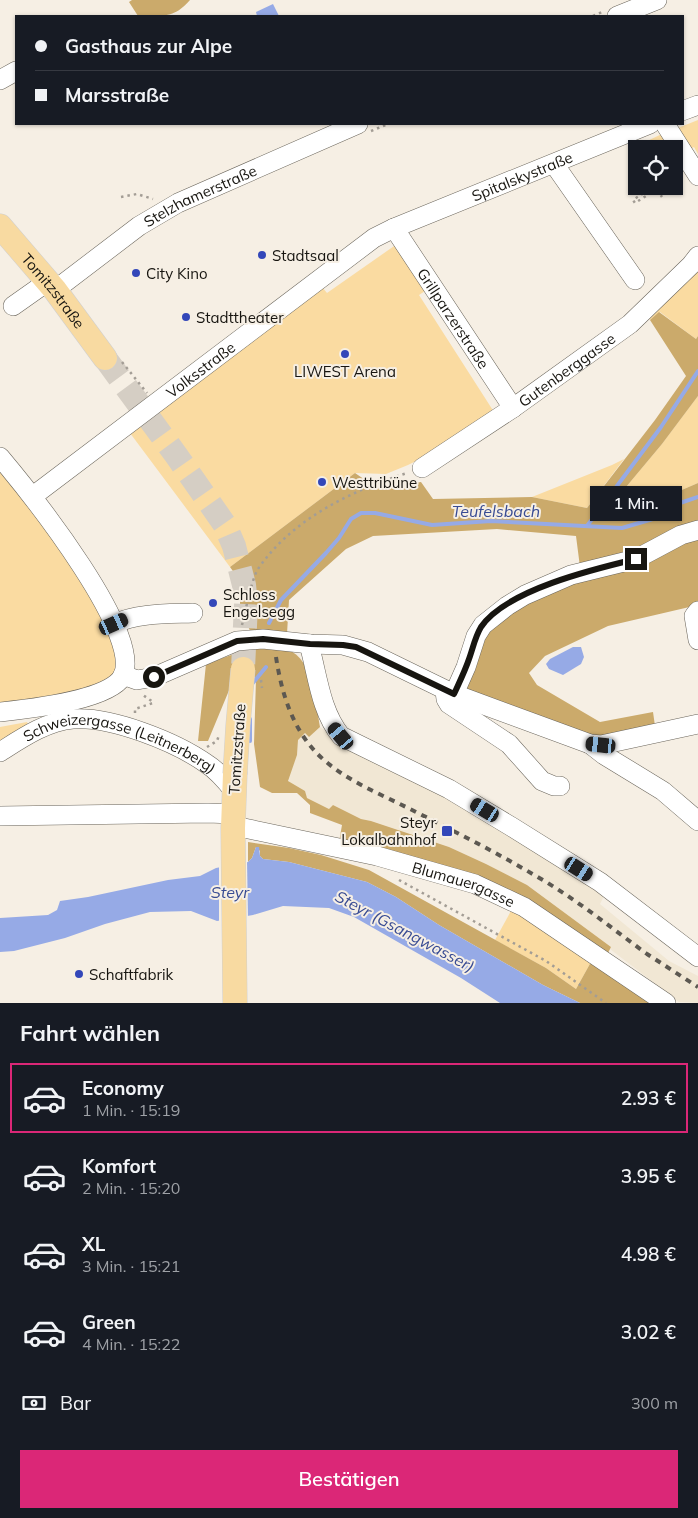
<!DOCTYPE html>
<html lang="de">
<head>
<meta charset="utf-8">
<style>
  :root { --surface:#171b24; --page:#20242c; --text:#f1f3f6; --muted:#9ea1a6; --line:#363941; --accent:#db2777 }
  body { margin:0; font-family:Mulish,sans-serif; background:var(--page); color:var(--text); height:100vh; display:flex; flex-direction:column; font-size:19px; white-space:nowrap }
  * { box-sizing:border-box; margin:0 }
  p { font-size:16px; color:var(--muted) }
  .icon { flex:none; width:28px; height:28px; fill:none; stroke:currentColor; stroke-width:2; stroke-linecap:round; stroke-linejoin:round }
  .map { position:relative; height:1003px; overflow:hidden }
  .details { display:flex; flex-direction:column; background:var(--surface); flex:1 }
  .details>* { flex:none }
  .guide { position:absolute; left:15px; top:15px; width:669px; height:110px; border-radius:0px; box-shadow:0 1px 4px #0004; display:grid; align-content:center; height:110px; padding:0 20px; background:var(--surface) }
  .tools { position:absolute; left:628px; top:140px; display:grid; gap:10px }
  .tools a { display:grid; place-items:center; width:55px; height:55px; border-radius:0px; background:var(--surface); box-shadow:0 1px 4px #0004; font-size:25px }
  .end { position:absolute; width:22px; height:22px; margin:-11px; border:6px solid #171510; background:#fff; box-shadow:0 0 0 2px #fff }
  .from { border-radius:50% }
  .bubble { position:absolute; height:35px; border-radius:0px; background:var(--surface); box-shadow:0 1px 4px #0004; font-size:16px; font-weight:600; line-height:35px; text-align:center }
  .car { position:absolute; width:15px; height:30px; margin:-15px -8px; border-radius:6px; box-shadow:0 0 4px 1px #0007; background:linear-gradient(#222 24%,#8ab4d8 0 40%,#222 0 76%,#8ab4d8 0 86%,#222 0) }
  .guide b { display:flex; align-items:center; gap:18px; height:48px; font-size:19px }
  .guide b+b { border-top:1px solid var(--line) }
  .guide i { width:12px; height:12px; background:var(--text) }
  ul { padding:0; list-style:none }
  li { display:flex; align-items:center; gap:15px; height:70px; margin:0 10px 8px; padding:0 10px; border:2px solid transparent; border-radius:0px }
  li div { flex:1 }
  li b { display:block; font-size:19px }
  li em { font-style:normal; font-weight:600 }
  li.active { border-color:var(--accent) }
  li>.icon { width:45px; height:45px; stroke-width:1.5 }
  h2 { padding:0 20px; font-size:22px; line-height:60px }
  .pay { display:flex; align-items:center; gap:12px; height:55px; padding:0 20px; font-size:19px }
  .pay p { margin-inline-start:auto }
  .action { display:flex; gap:10px; margin-top:auto; padding:10px 20px }
  .action a { flex:1; height:58px; border-radius:0px; background:var(--accent); color:#fff; font-size:20px; font-weight:600; line-height:58px; text-align:center }
  .map>svg:first-child { display:block }
</style>
</head>
<body>
<div class="map">
<svg width="698" height="1003" viewBox="0 0 698 1003">
  <rect width="100%" height="100%" fill="#f6efe4"/>
  <!-- built -->
  <path fill="#f1e7d4" d="M320 727 344 744 414 776 606 892 600 904 669 961 698 976V1003L679 1002 610 949 611 947 527 885 486 864 449 847 371 821 361 819 333 805 329 809 307 798 287 780 297 755 298 740 305 733 309 737Z"/>
  <!-- green -->
  <g fill="#fadba1">
    <path d="M698 120V154L694 147 686 151 673 130Z"/>
    <path d="M666 132 681 155 674 160V149H644L641 144Z"/>
    <path d="M397 244 428 289 419 295 494 412 436 451 408 465 386 474 355 473 230 567 130 433 322 287 327 293Z"/>
    <path d="M698 264V336L696 339 660 312 650 320 647 315Z"/>
    <path d="M698 396V483L642 507 611 505 662 444Z"/>
    <path d="M624 459 587 508 532 497 612 465Z"/>
    <path d="M0 465 80 570 115 647 116 658 115 672 94 690 0 707Z"/>
    <path d="M27 722 28 725 0 742V727Z"/>
    <path d="M517 900 591 962 576 989 546 968 495 940Z"/>
  </g>
  <!-- forest -->
  <g fill="#cbaa6b">
    <path d="M132 0H190C174 19 161 16 138 16L129 2Z"/>
    <path d="M659 312 696 339 698 336V396L662 444 611 505 642 507 698 483V523L655 543 580 567 576 536 497 529 373 536 346 549 289 600 287 634 250 631 240 606V581L230 567 355 473 377 488 421 482 433 499 532 497 587 508 655 420 686 376 650 320Z"/>
    <path d="M698 538V605L608 626 545 656 529 673 537 685 600 722 653 712 655 726 596 739 462 689 485 634 494 622 541 594Z"/>
    <path d="M248 649C259 649 278 647 288 650 313 658 316 705 320 727L309 737 305 733 298 740 297 755 288 781 305 791 307 798 329 809 333 805 361 819 371 821 449 847 486 864 527 885 611 947 608 953 517 900 339 842 342 825 310 813V805L297 793H272L260 787 254 744 256 679 251 673 230 688 208 741H198L206 664Z"/>
    <path d="M248 842 289 848 321 855 369 870 546 968 576 989 591 962 655 1003H580L543 985 439 925 396 897 367 882 289 862 263 859 260 856V851L256 847 252 858 248 862Z"/>
  </g>
  <!-- water -->
  <g fill="#96aae6">
    <path d="M273 4 279 16H257L256 12Z"/>
    <path d="M573 647H581L584 657 581 664 563 675 549 669 546 664 550 659Z"/>
    <path d="M256 847H259L260 856 263 859 289 862 367 882 396 897 439 925 543 985 580 1003H500L461 978 354 917 329 908 283 906 253 915 217 921 191 911 150 912 105 924 65 938 14 951 0 952V918L48 915 57 910 60 901 88 897 168 880 200 876 216 868 248 862 252 858Z"/>
  </g>
  <!-- pier -->
  <path fill="#f6efe4" d="M247 860 248 918 219 923V865Z"/>
  <g fill="none" stroke-linecap="round" stroke-linejoin="round">
    <!-- stream -->
    <g stroke="#96aae6" stroke-width="4">
      <path d="M587 526 661 427 698 371"/>
      <path d="M269 623 281 600 326 553 339 538 351 519 361 513H375L432 525 491 521 622 528 663 516 680 503 698 497"/>
      <path d="M252 684 266 667"/>
      <path d="M250 741V719"/>
    </g>
    <!-- major-tunnel -->
    <path stroke="#d5cec4" stroke-width="24" stroke-dasharray="24 12" stroke-linecap="butt" d="M105 358 176 455 225 525 234 546 244 585 246 604 243 669"/>
    <defs>
      <g id="minor">
        <path d="M617 16 657 0"/>
        <path d="M0 80 16 71"/>
        <path d="M682 111 698 105"/>
        <path d="M665 124 698 176"/>
        <path d="M554 164 635 280"/>
        <path id="s1" d="M394 228 513 408"/>
        <path id="s2" d="M55 290 139 226 178 203 358 124"/>
        <path d="M13 306 47 282"/>
        <path d="M0 457C26 488 152 643 120 680 101 701 28 709 0 712"/>
        <path id="s3" d="M422 468 513 408 630 324 691 265 698 256"/>
        <path id="s4" d="M33 496 374 238 394 228 650 124"/>
        <path d="M698 611 694 616 698 640"/>
        <path d="M114 624C137 613 167 614 193 613"/>
        <path d="M310 644 311 652C318 680 322 713 341 736L449 789 512 827 600 882 698 957"/>
        <path d="M123 675 137 680 154 677 237 641 263 639 310 644 343 645 368 652 454 694 590 744 601 745 698 724"/>
        <path d="M445 691 446 699 449 704 509 744 542 781 554 786H560"/>
        <path d="M454 694 466 667 476 636 483 625 507 606 525 595 571 575 636 559 681 535 698 530"/>
        <path d="M590 744 604 755 663 791 698 821"/>
        <path id="s5" d="M0 752C22 738 47 721 73 719 111 716 176 742 207 764 218 771 226 781 234 791"/>
        <path d="M0 816 208 813 233 814"/>
        <path id="s6" d="M233 828H244L377 856 475 884 524 907 666 1003"/>
      </g>
      <g id="major">
        <path id="s7" d="M0 226 55 290 105 358"/>
        <path d="M235 1003 233 828 235 774"/>
      </g>
    </defs>
    <!-- minor casing -->
    <use href="#minor" stroke="#6a655b" stroke-width="20"/>
    <!-- major casing -->
    <use href="#major" stroke="#d1d0cf" stroke-width="25"/>
    <!-- path -->
    <g stroke="#a39d95" stroke-width="2.5" stroke-dasharray="2.5 4" stroke-linecap="butt">
      <path d="M593 16 602 12"/>
      <path d="M371 131 388 124"/>
      <path d="M654 186 633 200 635 203 657 189"/>
      <path d="M657 190 662 197"/>
      <path d="M121 197 137 194 153 199"/>
      <path d="M122 362 147 393"/>
      <path d="M242 625C245 613 252 578 258 569 292 519 351 491 407 473"/>
      <path d="M261 680 262 688"/>
      <path d="M135 713V709L153 703V702L143 695"/>
      <path d="M207 747 217 741 219 735"/>
      <path d="M399 880 546 961 606 1003"/>
    </g>
    <!-- minor -->
    <use href="#minor" stroke="#fff" stroke-width="19"/>
    <!-- major -->
    <use href="#major" stroke="#f8daa1" stroke-width="24"/>
    <!-- rail -->
    <path stroke="#5c5851" stroke-width="4" stroke-dasharray="6 6" stroke-linecap="butt" d="M276 657C282 696 294 734 324 760 348 781 378 793 406 807 450 829 494 851 536 876 576 899 610 927 647 954 664 965 681 976 698 987"/>
    <defs>
      <path id="major-bridge" d="M235 774 238 725 243 669"/>
    </defs>
    <!-- major-bridge casing -->
    <use href="#major-bridge" stroke="#d1d0cf" stroke-width="25" stroke-linecap="butt"/>
    <!-- major-bridge -->
    <use href="#major-bridge" stroke="#f8daa1" stroke-width="24"/>
  </g>
  <g fill="none" stroke-linecap="round" stroke-linejoin="round">
    <!-- route -->
    <path stroke="#171510" stroke-width="6" d="M154 677 237 641 263 639 310 644 343 645 356 647 454 694C459 683 465 671 469 659 473 648 475 637 481 627 506 590 594 569 636 559"/>
  </g>
  <!-- markers -->
  <g fill="#3347b9" stroke="#f6efe4" stroke-width="2">
    <circle cx="262" cy="255" r="5"/>
    <circle cx="136" cy="273" r="5"/>
    <circle cx="186" cy="317" r="5"/>
    <circle cx="345" cy="354" r="5"/>
    <circle cx="322" cy="482" r="5"/>
    <circle cx="213" cy="603" r="5"/>
    <rect x="441" y="825" width="12" height="12" rx="2.5"/>
    <circle cx="79" cy="974" r="5"/>
  </g>
  <g text-anchor="middle" dominant-baseline="central" stroke-width="4" stroke-linejoin="round" paint-order="stroke">
    <!-- street labels -->
    <g font-size="15" fill="#171510" stroke="#f6efe4">
      <text stroke="none"><textPath href="#s4" startOffset="588">Spitalskystraße</textPath></text>
      <text stroke="none"><textPath href="#s2" startOffset="174">Stelzhamerstraße</textPath></text>
      <text stroke="none"><textPath href="#s7" startOffset="84">Tomitzstraße</textPath></text>
      <text stroke="none"><textPath href="#s1" startOffset="108">Grillparzerstraße</textPath></text>
      <text stroke="none"><textPath href="#s4" startOffset="210">Volksstraße</textPath></text>
      <text stroke="none"><textPath href="#s3" startOffset="175">Gutenberggasse</textPath></text>
      <text transform="translate(237 749) rotate(-86)">Tomitzstraße</text>
      <text stroke="none"><textPath href="#s5" startOffset="131">Schweizergasse (Leitnerberg)</textPath></text>
      <text stroke="none"><textPath href="#s6" startOffset="238">Blumauergasse</textPath></text>
    </g>
    <!-- poi labels -->
    <g font-size="15" fill="#171510" stroke="#f6efe4" text-anchor="start">
      <text x="272" y="255">Stadtsaal</text>
      <text x="146" y="273">City Kino</text>
      <text x="196" y="317">Stadttheater</text>
      <text x="345" y="371" text-anchor="middle">LIWEST Arena</text>
      <text x="332" y="482">Westtribüne</text>
      <text x="223" y="594">Schloss<tspan x="223" dy="17">Engelsegg</tspan></text>
      <text x="436" y="822" text-anchor="end">Steyr<tspan x="436" dy="17">Lokalbahnhof</tspan></text>
      <text x="89" y="974">Schaftfabrik</text>
    </g>
    <!-- water labels -->
    <g font-size="16" font-style="italic" fill="#384b93" stroke="#f6efe4">
      <text x="496" y="511">Teufelsbach</text>
      <text x="230" y="892">Steyr</text>
      <text transform="translate(405 931) rotate(28)">Steyr (Gsangwasser)</text>
    </g>
  </g>
</svg>
<div class="tools">
<a><svg class="icon" aria-label="locate" viewBox="0 0 24 24"><circle cx="12" cy="12" r="6"/><path d="M12 2v4M12 18v4M2 12h4M18 12h4"/></svg></a>
</div>
<i class="end from" style="left:154px;top:677px"></i>
<i class="end" style="left:636px;top:559px"></i>
<div class="bubble" style="left:590px;top:486px;width:92px">1 Min.</div>
<i class="car" style="left:114px;top:624px;rotate:66deg"></i>
<i class="car" style="left:341px;top:736px;rotate:320deg"></i>
<i class="car" style="left:601px;top:745px;rotate:276deg"></i>
<i class="car" style="left:485px;top:810px;rotate:301deg"></i>
<i class="car" style="left:579px;top:869px;rotate:122deg"></i>
<div class="guide">
<b><i class="from"></i>Gasthaus zur Alpe</b>
<b><i></i>Marsstraße</b>
</div>
</div>
<section class="details">
<h2>Fahrt wählen</h2>
<ul>
<li class="active"><svg class="icon" aria-label="car" viewBox="0 0 24 24"><path d="M5 17H2v-5l4-1 3-4h7l3 4 3 1v5h-3M9 17h6M6 11h13"/><circle cx="7" cy="17" r="2"/><circle cx="17" cy="17" r="2"/></svg><div><b>Economy</b><p>1 Min. · 15:19</p></div><em>2.93 €</em></li>
<li><svg class="icon" aria-label="car" viewBox="0 0 24 24"><path d="M5 17H2v-5l4-1 3-4h7l3 4 3 1v5h-3M9 17h6M6 11h13"/><circle cx="7" cy="17" r="2"/><circle cx="17" cy="17" r="2"/></svg><div><b>Komfort</b><p>2 Min. · 15:20</p></div><em>3.95 €</em></li>
<li><svg class="icon" aria-label="car" viewBox="0 0 24 24"><path d="M5 17H2v-5l4-1 3-4h7l3 4 3 1v5h-3M9 17h6M6 11h13"/><circle cx="7" cy="17" r="2"/><circle cx="17" cy="17" r="2"/></svg><div><b>XL</b><p>3 Min. · 15:21</p></div><em>4.98 €</em></li>
<li><svg class="icon" aria-label="car" viewBox="0 0 24 24"><path d="M5 17H2v-5l4-1 3-4h7l3 4 3 1v5h-3M9 17h6M6 11h13"/><circle cx="7" cy="17" r="2"/><circle cx="17" cy="17" r="2"/></svg><div><b>Green</b><p>4 Min. · 15:22</p></div><em>3.02 €</em></li>
</ul>
<div class="pay"><svg class="icon" aria-label="cash" viewBox="0 0 24 24"><path d="M3 7h18v10H3z"/><circle cx="12" cy="12" r="2"/></svg>Bar<p>300 m</p></div>
<div class="action"><a>Bestätigen</a></div>
</section>
</body>
</html>
